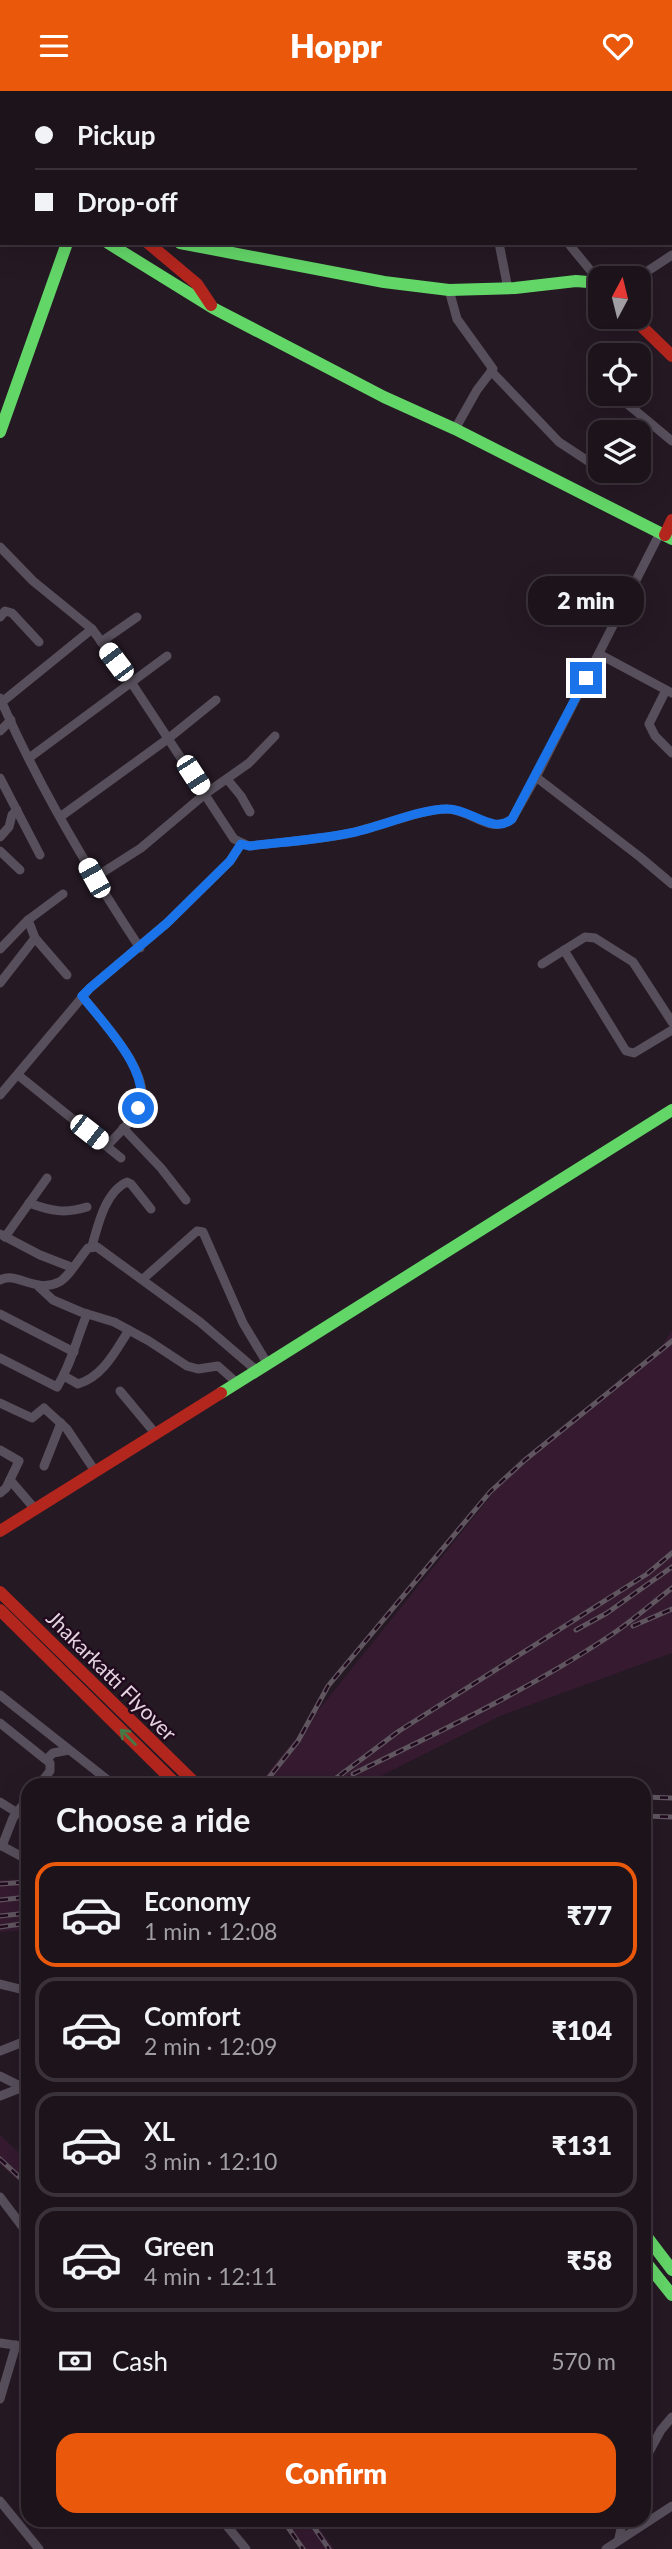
<!DOCTYPE html>
<html lang="en">
<head>
<meta charset="utf-8">
<style>
  :root { --surface:#1c131b; --page:#292028; --text:#f1f3f6; --muted:#a09ea3; --line:#3a323a; --accent:#ea580c }
  body { margin:0; font-family:Lato,sans-serif; background:var(--page); color:var(--text); height:100vh; display:flex; flex-direction:column; font-size:26px; white-space:nowrap }
  * { box-sizing:border-box; margin:0 }
  p { font-size:23px; color:var(--muted) }
  .icon { flex:none; width:38px; height:38px; fill:none; stroke:currentColor; stroke-width:2; stroke-linecap:round; stroke-linejoin:round }
  .map { position:relative; flex:1; overflow:hidden }
  .side { position:absolute; left:21px; top:1687px; width:630px; height:749px; display:flex; flex-direction:column; background:var(--surface); border-radius:21px; box-shadow:0 7px 28px #0002,0 0 0 2px var(--line) }
  .side>* { flex:none }
  .guide { position:absolute; left:0px; top:0px; width:672px; height:154px; box-shadow:0 7px 28px #0002,0 0 0 2px var(--line); display:grid; align-content:center; height:154px; padding:0 35px; background:var(--surface) }
  .needle { width:46px; rotate:7deg }
  .controls { position:absolute; left:588px; top:175px; display:grid; gap:14px }
  .controls a { display:grid; place-items:center; width:63px; height:63px; border-radius:14px; background:var(--surface); box-shadow:0 7px 28px #0002,0 0 0 2px var(--line); font-size:35px }
  .end { position:absolute; width:32px; height:32px; margin:-16px; border:9px solid #1a73e8; background:#fff; box-shadow:0 0 0 4px #fff }
  .from { border-radius:50% }
  .bubble { position:absolute; height:49px; border-radius:21px; background:var(--surface); box-shadow:0 7px 28px #0002,0 0 0 2px var(--line); font-size:23px; font-weight:800; line-height:49px; text-align:center }
  .car { position:absolute; width:21px; height:42px; margin:-21px -10px; border-radius:9px; box-shadow:0 0 5px 2px #0007; background:linear-gradient(#fff 24%,#345 0 40%,#fff 0 76%,#345 0 86%,#fff 0) }
  .guide b { display:flex; align-items:center; gap:24px; height:66px; font-size:26px }
  .guide b+b { border-top:2px solid var(--line) }
  .guide i { width:18px; height:18px; background:var(--text) }
  ul { padding:0; list-style:none }
  li { display:flex; align-items:center; gap:21px; height:105px; margin:0 14px 10px; padding:0 21px; border:4px solid var(--line); border-radius:21px }
  li div { flex:1 }
  li b { display:block; font-size:26px }
  li em { font-style:normal; font-weight:800 }
  li.selected { border-color:var(--accent) }
  li>.icon { width:63px; height:63px; stroke-width:1.5 }
  h2 { padding:0 35px; font-size:32px; line-height:84px }
  .pay { display:flex; align-items:center; gap:18px; height:77px; padding:0 35px; font-size:26px }
  .pay p { margin-inline-start:auto }
  .button { display:flex; gap:14px; margin-top:auto; padding:14px 35px }
  .button a { flex:1; height:80px; border-radius:21px; background:var(--accent); color:#fff; font-size:28px; font-weight:800; line-height:80px; text-align:center }
  header { display:flex; justify-content:space-between; align-items:center; height:91px; padding:0 35px; background:var(--accent); color:#fff; font-size:32px; font-weight:800 }
  .map>svg:first-child { display:block }
</style>
</head>
<body>
<header><svg class="icon" aria-label="menu" viewBox="0 0 24 24"><path d="M4 6h16M4 12h16M4 18h16"/></svg>Hoppr<svg class="icon" aria-label="heart" viewBox="0 0 24 24"><path d="M12 20l-8-8c-3-5 5-10 8-4 3-6 11-1 8 4z"/></svg></header>
<div class="map">
<svg width="672" height="2458" viewBox="0 0 672 2458">
  <rect width="100%" height="100%" fill="#251924"/>
  <!-- built -->
  <g fill="#351a30">
    <path d="M672 1240V1562L500 1625 363 1694H258L518 1371 658 1260Z"/>
    <path d="M28 1788V1839L0 1841V1789Z"/>
    <path d="M0 2044 28 2070V2099L0 2073Z"/>
    <path d="M280 2429H314L334 2458H300Z"/>
  </g>
  <g fill="none" stroke-linecap="round" stroke-linejoin="round">
    <!-- street -->
    <g stroke="#574f5b" stroke-width="9">
      <path d="M201 0 204 2"/>
      <path d="M250 0 252 2"/>
      <path d="M343 0 345 2"/>
      <path d="M436 0 438 2"/>
      <path d="M520 0 521 2"/>
      <path d="M127 2 128 0"/>
      <path d="M315 2 316 0"/>
      <path d="M457 2 459 0"/>
      <path d="M637 2 640 0"/>
      <path d="M670 73 672 72"/>
      <path d="M499 152 508 198"/>
      <path d="M568 152 600 191"/>
      <path d="M637 187 672 164"/>
      <path d="M449 199 457 228 493 278 477 299 455 338"/>
      <path d="M491 280 559 351 600 378"/>
      <path d="M625 311 672 350"/>
      <path d="M0 456 33 490 92 538 131 591 234 748 249 755C283 751 318 749 351 742 378 736 422 718 447 718 470 718 492 745 512 728L536 686 660 442"/>
      <path d="M0 526 5 520 12 522 39 551"/>
      <path d="M101 551 137 526"/>
      <path d="M599 563 672 602"/>
      <path d="M666 599 649 633 655 645 672 662"/>
      <path d="M0 607C38 694 87 777 140 857"/>
      <path d="M2 611 92 538"/>
      <path d="M0 640 11 629"/>
      <path d="M29 667 167 565"/>
      <path d="M536 686 640 766 672 793"/>
      <path d="M0 687 40 764"/>
      <path d="M227 688 241 705 250 721"/>
      <path d="M60 726 169 647 216 609"/>
      <path d="M0 746 9 736 12 724 17 719"/>
      <path d="M0 760 20 779"/>
      <path d="M94 787 141 757 205 703 249 672 275 645"/>
      <path d="M28 829 35 847 67 884"/>
      <path d="M0 858 28 829 63 803"/>
      <path d="M564 859 626 960 634 962 672 939"/>
      <path d="M542 873 585 846 595 847 633 871 672 931"/>
      <path d="M0 892 35 847"/>
      <path d="M82 905C101 929 150 980 141 1012 136 1028 118 1042 107 1055"/>
      <path d="M18 984 121 1067"/>
      <path d="M0 1004 90 897 167 832 230 770 241 753"/>
      <path d="M123 1037 161 1077 186 1109"/>
      <path d="M29 1112C51 1120 65 1123 87 1116"/>
      <path d="M0 1143 40 1164 71 1176"/>
      <path d="M5 1146 47 1087"/>
      <path d="M92 1155C98 1134 105 1101 127 1091L131 1093 151 1118"/>
      <path d="M143 1188 197 1140 203 1141 243 1232 267 1272"/>
      <path d="M0 1189C16 1180 37 1203 59 1191 68 1187 81 1165 88 1157L97 1156 200 1231 256 1279"/>
      <path d="M39 1196 53 1209 81 1221 114 1231 149 1250 187 1275 198 1278 218 1275 236 1291"/>
      <path d="M0 1223 74 1261"/>
      <path d="M0 1267 57 1296C72 1272 76 1249 87 1223"/>
      <path d="M64 1285 78 1293C103 1286 116 1259 129 1239"/>
      <path d="M120 1300 155 1342"/>
      <path d="M0 1312 32 1327 44 1317 67 1338 95 1380"/>
      <path d="M0 1359 19 1370 6 1397 0 1402"/>
      <path d="M44 1375 61 1332"/>
      <path d="M10 1389 35 1418"/>
      <path d="M0 1604 114 1694"/>
      <path d="M0 1632 50 1672V1680L39 1694"/>
      <path d="M47 1668 53 1662 69 1659"/>
      <path d="M0 1711 16 1721"/>
      <path d="M0 1754 28 1769"/>
      <path d="M2 1755 13 1727 28 1707"/>
      <path d="M0 1893 28 1900"/>
      <path d="M0 1960 28 1949"/>
      <path d="M0 1985 22 1996"/>
      <path d="M0 2005 28 1994"/>
      <path d="M0 2106 28 2143"/>
      <path d="M0 2252 28 2256"/>
      <path d="M0 2308 16 2254"/>
      <path d="M644 2370 661 2339 672 2326"/>
      <path d="M0 2410 39 2458"/>
      <path d="M222 2429 246 2458"/>
      <path d="M619 2447 623 2429"/>
      <path d="M606 2458 672 2415"/>
    </g>
    <!-- fast -->
    <g stroke="#63d668" stroke-width="12">
      <path d="M157 2 158 0"/>
      <path d="M0 114 2 115"/>
      <path d="M108 152 213 217 384 306 455 338 672 448"/>
      <path d="M180 152 384 191 449 199 515 197 576 190 600 192"/>
      <path d="M0 341 67 152"/>
      <path d="M221 1302 672 1019"/>
      <path d="M644 2142 672 2179"/>
      <path d="M644 2169 672 2204"/>
    </g>
    <!-- jam -->
    <g stroke="#b3261e" stroke-width="12">
      <path d="M148 152 197 193 211 214"/>
      <path d="M632 226 672 265"/>
      <path d="M665 444 672 429"/>
      <path d="M0 1440 221 1302"/>
      <path d="M0 1501 197 1694"/>
      <path d="M0 1519 177 1694"/>
    </g>
    <defs>
      <g id="rail">
        <path d="M633 1535 672 1518"/>
        <path d="M576 1539 607 1522 672 1476"/>
        <path d="M353 1683C439 1641 528 1599 608 1546 631 1531 651 1513 672 1497"/>
        <path d="M263 1694 298 1650 328 1595 490 1401 525 1369 672 1250"/>
        <path d="M327 1694 399 1640 647 1483 672 1462"/>
        <path d="M644 1706 672 1707"/>
        <path d="M644 1725 672 1726"/>
        <path d="M0 1793 28 1791"/>
        <path d="M0 1809 28 1806"/>
        <path d="M0 1825 28 1822"/>
        <path d="M0 1836 28 1832"/>
        <path d="M0 2068 28 2094"/>
        <path d="M283 2429 303 2458"/>
        <path d="M309 2429 329 2458"/>
      </g>
    </defs>
    <!-- rail casing -->
    <use href="#rail" stroke="#605660" stroke-width="5"/>
    <!-- rail -->
    <use href="#rail" stroke="#210a1d" stroke-width="2.5" stroke-dasharray="8" stroke-linecap="butt"/>
  </g>
  <!-- one-way arrows -->
  <defs><path id="oneway-shaft" d="M-6 0H5M1.5-3L5.5 0L1.5 3" fill="none" stroke-width="1.6" stroke-linecap="round" stroke-linejoin="round" transform="scale(1.75)"/></defs>
  <use stroke="#457a46" href="#oneway-shaft" transform="translate(128 1646) rotate(-135)"/>
  <g fill="none" stroke-linecap="round" stroke-linejoin="round">
    <!-- route -->
    <path stroke="#1a73e8" stroke-width="9" d="M138 1017C154 983 102 931 82 905L90 897 167 832 230 770 241 753 249 755C282 751 316 749 350 742 377 737 423 717 448 718 471 718 493 744 512 728L586 587"/>
  </g>
  <g text-anchor="middle" dominant-baseline="central" stroke-width="5" stroke-linejoin="round" paint-order="stroke">
    <!-- street labels -->
    <g font-size="21" fill="#e3d3df" stroke="#210a1d">
      <text transform="translate(112 1584) rotate(45)">Jhakarkatti Flyover</text>
    </g>
  </g>
</svg>
<div class="controls">
<a><svg class="needle" viewBox="-14 -14 28 28"><path d="M0-13l5 13h-10z" fill="#e53935"/><path d="M0 13l5-13h-10z" fill="#a09ea3"/></svg></a>
<a><svg class="icon" aria-label="locate" viewBox="0 0 24 24"><circle cx="12" cy="12" r="6"/><path d="M12 2v4M12 18v4M2 12h4M18 12h4"/></svg></a>
<a><svg class="icon" aria-label="layers" viewBox="0 0 24 24"><path d="M12 4l9 5-9 5-9-5zM3 14l9 5 9-5"/></svg></a>
</div>
<i class="end from" style="left:138px;top:1017px"></i>
<i class="end" style="left:586px;top:587px"></i>
<div class="bubble" style="left:528px;top:485px;width:116px">2 min</div>
<i class="car" style="left:116px;top:571px;rotate:323deg"></i>
<i class="car" style="left:193px;top:684px;rotate:147deg"></i>
<i class="car" style="left:94px;top:787px;rotate:331deg"></i>
<i class="car" style="left:89px;top:1041px;rotate:128deg"></i>
<div class="guide">
<b><i class="from"></i>Pickup</b>
<b><i></i>Drop-off</b>
</div>
<section class="side">
<h2>Choose a ride</h2>
<ul>
<li class="selected"><svg class="icon" aria-label="car" viewBox="0 0 24 24"><path d="M5 17H2v-5l4-1 3-4h7l3 4 3 1v5h-3M9 17h6M6 11h13"/><circle cx="7" cy="17" r="2"/><circle cx="17" cy="17" r="2"/></svg><div><b>Economy</b><p>1 min · 12:08</p></div><em>₹77</em></li>
<li><svg class="icon" aria-label="car" viewBox="0 0 24 24"><path d="M5 17H2v-5l4-1 3-4h7l3 4 3 1v5h-3M9 17h6M6 11h13"/><circle cx="7" cy="17" r="2"/><circle cx="17" cy="17" r="2"/></svg><div><b>Comfort</b><p>2 min · 12:09</p></div><em>₹104</em></li>
<li><svg class="icon" aria-label="car" viewBox="0 0 24 24"><path d="M5 17H2v-5l4-1 3-4h7l3 4 3 1v5h-3M9 17h6M6 11h13"/><circle cx="7" cy="17" r="2"/><circle cx="17" cy="17" r="2"/></svg><div><b>XL</b><p>3 min · 12:10</p></div><em>₹131</em></li>
<li><svg class="icon" aria-label="car" viewBox="0 0 24 24"><path d="M5 17H2v-5l4-1 3-4h7l3 4 3 1v5h-3M9 17h6M6 11h13"/><circle cx="7" cy="17" r="2"/><circle cx="17" cy="17" r="2"/></svg><div><b>Green</b><p>4 min · 12:11</p></div><em>₹58</em></li>
</ul>
<div class="pay"><svg class="icon" aria-label="cash" viewBox="0 0 24 24"><path d="M3 7h18v10H3z"/><circle cx="12" cy="12" r="2"/></svg>Cash<p>570 m</p></div>
<div class="button"><a>Confirm</a></div>
</section>
</div>
</body>
</html>
